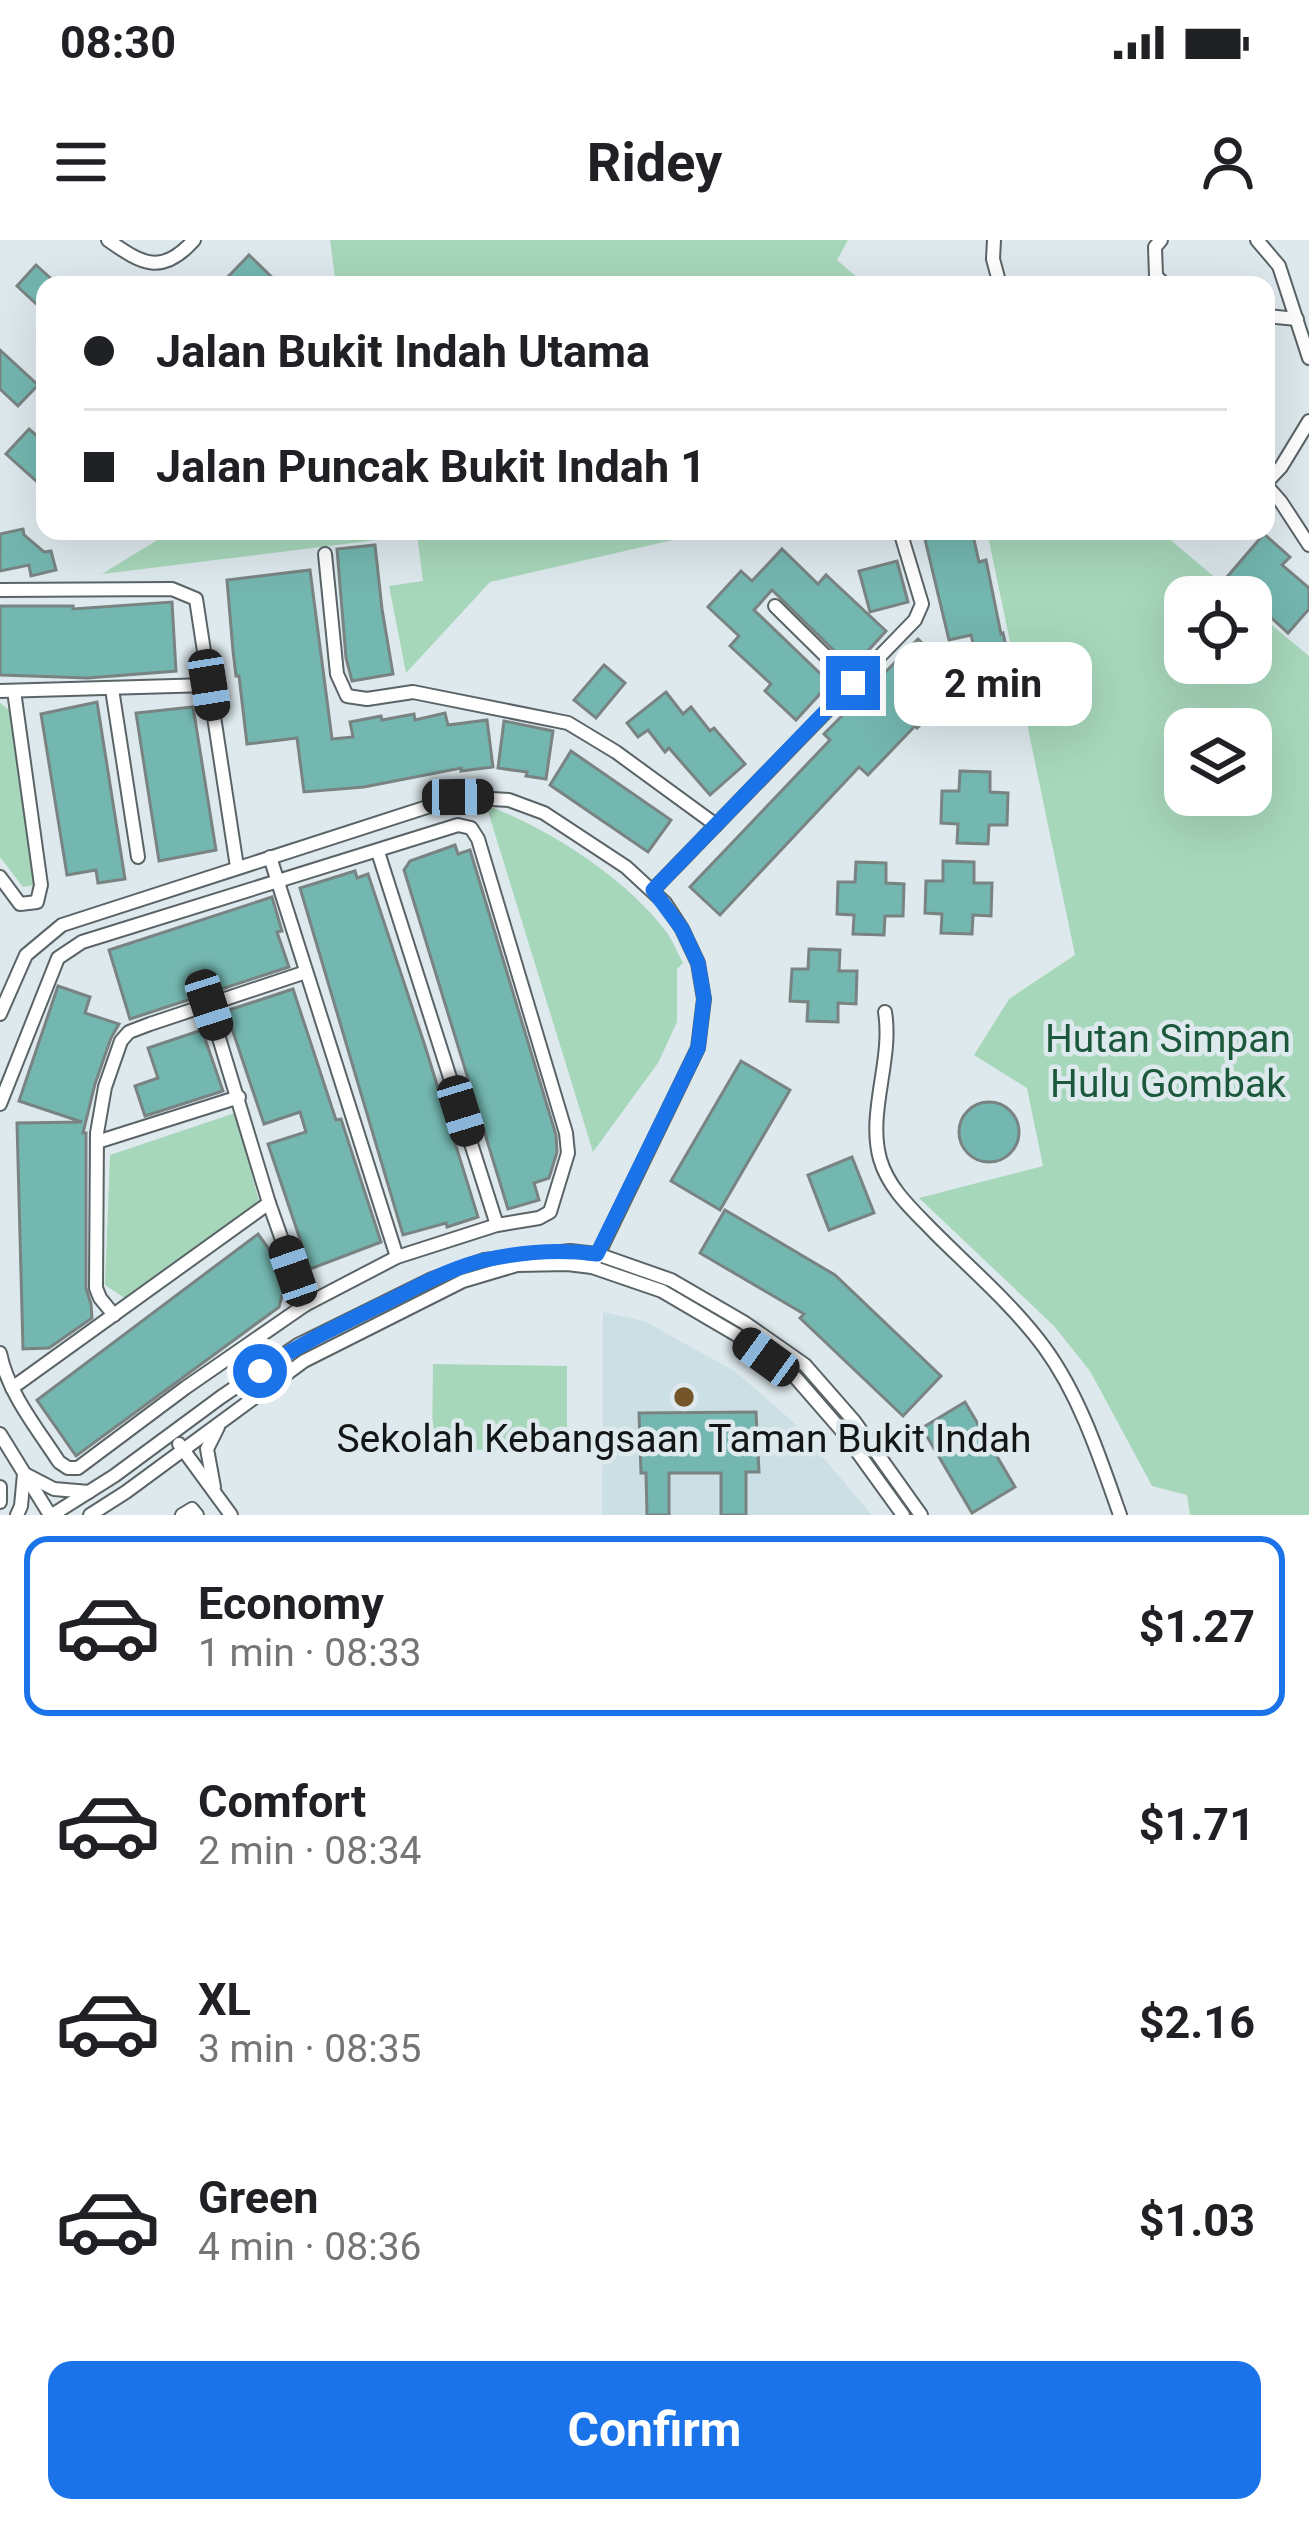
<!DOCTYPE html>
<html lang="en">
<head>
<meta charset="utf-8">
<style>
  :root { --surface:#fff; --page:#f2f2f2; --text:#202124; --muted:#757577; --line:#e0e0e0; --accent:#1a73e8 }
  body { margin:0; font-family:Roboto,sans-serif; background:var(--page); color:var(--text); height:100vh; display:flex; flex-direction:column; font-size:45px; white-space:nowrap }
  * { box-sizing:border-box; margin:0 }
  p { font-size:39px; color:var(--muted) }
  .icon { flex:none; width:66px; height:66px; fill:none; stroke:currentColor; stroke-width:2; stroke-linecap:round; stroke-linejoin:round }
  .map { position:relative; height:1275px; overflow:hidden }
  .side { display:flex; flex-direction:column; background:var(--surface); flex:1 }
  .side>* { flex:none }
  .top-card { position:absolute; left:36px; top:36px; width:1239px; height:264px; border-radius:24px; box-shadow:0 12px 48px #0002; display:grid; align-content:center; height:264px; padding:0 48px; background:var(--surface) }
  .fabs { position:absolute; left:1164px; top:336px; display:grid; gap:24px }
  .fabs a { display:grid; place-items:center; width:108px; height:108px; border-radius:24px; background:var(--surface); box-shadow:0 12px 48px #0002; font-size:60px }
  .end { position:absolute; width:54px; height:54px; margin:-27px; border:15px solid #1a73e8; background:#fff; box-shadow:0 0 0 6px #fff }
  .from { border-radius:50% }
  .bubble { position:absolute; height:84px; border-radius:24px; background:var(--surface); box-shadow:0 12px 48px #0002; font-size:39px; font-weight:700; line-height:84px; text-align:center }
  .car { position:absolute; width:36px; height:72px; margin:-36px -18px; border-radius:15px; box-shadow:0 0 9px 3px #0007; background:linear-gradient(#222 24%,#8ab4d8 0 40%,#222 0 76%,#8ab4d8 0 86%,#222 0) }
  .top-card b { display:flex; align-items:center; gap:42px; height:114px; font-size:45px }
  .top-card b+b { border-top:3px solid var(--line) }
  .top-card i { width:30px; height:30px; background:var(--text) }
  ul { padding:21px 0 0; list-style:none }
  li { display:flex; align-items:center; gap:36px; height:180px; margin:0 24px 18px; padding:0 24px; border:6px solid transparent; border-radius:24px }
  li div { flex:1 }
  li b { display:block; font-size:45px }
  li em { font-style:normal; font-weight:700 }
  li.current { border-color:var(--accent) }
  li>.icon { width:108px; height:108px; stroke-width:1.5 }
  .cta { display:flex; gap:24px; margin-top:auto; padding:24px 48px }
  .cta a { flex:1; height:138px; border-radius:24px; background:var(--accent); color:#fff; font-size:48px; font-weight:700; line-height:138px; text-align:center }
  .status { display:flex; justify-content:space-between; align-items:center; height:84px; padding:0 60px; background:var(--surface); direction:ltr }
  .status svg { height:33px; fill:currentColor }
  header { display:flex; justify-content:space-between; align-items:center; height:156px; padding:0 48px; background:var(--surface); font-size:54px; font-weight:700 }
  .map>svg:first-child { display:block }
</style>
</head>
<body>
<div class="status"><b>08:30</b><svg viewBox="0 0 49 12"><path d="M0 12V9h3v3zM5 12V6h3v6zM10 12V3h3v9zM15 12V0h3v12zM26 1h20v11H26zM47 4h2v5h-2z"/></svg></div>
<header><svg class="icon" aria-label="menu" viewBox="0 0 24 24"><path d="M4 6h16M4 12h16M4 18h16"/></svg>Ridey<svg class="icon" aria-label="person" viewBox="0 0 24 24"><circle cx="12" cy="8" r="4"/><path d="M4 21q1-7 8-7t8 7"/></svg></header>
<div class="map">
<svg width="1309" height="1275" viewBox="0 0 1309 1275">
  <rect width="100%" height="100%" fill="#dee9ed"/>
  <!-- built -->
  <path fill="#cbdfe4" d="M603 1072 644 1081 736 1132 793 1182 872 1275H602Z"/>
  <!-- green -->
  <g fill="#a7d7bb" fill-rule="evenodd">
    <path d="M330 0H848L837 20 866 45H336Z"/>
    <path d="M172 291H712L490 342 406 433 389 346 423 341 417 295 102 334Z"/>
    <path d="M987 291H1160L1238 357H1185V423H1251V368L1309 416V1275H1190L1187 1255 1152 1246 1090 1131 1054 1086 919 958 1043 926 1027 848 974 815 1009 759 1075 715ZM1185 489H1251V555H1185Z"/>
    <path d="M0 463 9 470 35 645 23 647 0 617Z"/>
    <path d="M486 565C548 588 623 636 665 690 672 699 677 712 683 723L677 729V782L658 823 593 912Z"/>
    <path d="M235 873 260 965 126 1059 105 1045 110 915Z"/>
    <path d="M433 1124 567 1126V1211L432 1209Z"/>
  </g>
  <!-- building -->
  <g fill="#74b7b0" stroke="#798482" stroke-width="3">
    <path d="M249 15 280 45H231L225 40Z"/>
    <path d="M36 25 58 45H45V72L17 46Z"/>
    <path d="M0 110 38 145 18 166 0 149Z"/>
    <path d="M29 189 45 203V249L6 214Z"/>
    <path d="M23 289 24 295 44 312 51 311 56 330 31 336 29 325 0 331V294Z"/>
    <path d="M923 291H972L979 322 986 320 1001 394 1003 393 1017 453 987 460 971 395 949 400Z"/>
    <path d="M1264 294 1290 317 1282 325 1309 348V369L1288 393 1227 337Z"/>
    <path d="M375 305 382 369 393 434 352 441 346 418 337 309Z"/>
    <path d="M782 309 818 344 826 335 886 391 852 428 772 350 754 370 830 443 796 480 765 451 771 444 730 406 739 396 708 367 741 331 752 341Z"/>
    <path d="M897 321 908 362 870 372 859 331Z"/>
    <path d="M310 330 332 499 353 497 350 482 381 476 382 480 414 474 415 480 445 473 448 485 487 480 493 527 461 531V528L364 547 304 552 297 498 247 504 239 436H236L233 411 227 340Z"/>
    <path d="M172 362 176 431 88 438 0 435V366H73V369Z"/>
    <path d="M918 399 965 444 945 466 941 463 917 488 915 486 868 535 859 527 720 675 690 647 830 500 824 494Z"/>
    <path d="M604 425 625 443 596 478 574 460Z"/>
    <path d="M666 452 683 474 691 467 710 491 714 488 745 524 710 555 669 508 665 512 648 490 638 497 627 483Z"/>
    <path d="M97 462 125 639 98 643 96 630 67 635 41 474Z"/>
    <path d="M193 467 216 610 159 621 136 473Z"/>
    <path d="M504 481 553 491 546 539 526 536 527 532 498 528Z"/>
    <path d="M571 511 671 580 648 612 550 545Z"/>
    <path d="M960 531 990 532V552L1008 553 1007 585H989L988 604 957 603 958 584 941 583 942 551H959Z"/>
    <path d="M455 605 458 614 470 610 556 895 557 912 549 938 534 943 539 960 508 969 404 630 410 621Z"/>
    <path d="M943 621 974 622V643H992L991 676 973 675 972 694 941 693 942 674 925 673 926 641H943Z"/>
    <path d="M856 622 886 623V643L904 644 903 676H885L884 695 853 694 854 675 837 674 838 642H855Z"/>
    <path d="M355 631 357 638 368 634 425 806 478 977 447 987 446 983 403 995 300 648Z"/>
    <path d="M272 657 282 691 277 692 289 727 130 779 109 710Z"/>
    <path d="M809 709 840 710 839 731H857L856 764 838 763V782L807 781 808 762 790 761 792 729H808Z"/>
    <path d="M58 746 90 757 85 773 119 784 111 798 95 844 83 893H86V1048L91 1064 92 1078 49 1108 23 1109 17 883 82 882 19 861Z"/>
    <path d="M293 749 336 880 341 879 381 1002 310 1029 268 904 306 892 300 872 264 884 226 771Z"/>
    <path d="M202 790 223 851 145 876 135 846 158 838 148 808Z"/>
    <path d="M741 821 790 850 720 970 671 941Z"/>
    <circle cx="989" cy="892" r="30"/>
    <path d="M852 917 874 973 829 990 808 935Z"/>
    <path d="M725 970 835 1035 941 1136 903 1176 800 1078 804 1074 700 1013Z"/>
    <path d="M258 994 276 1019 284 1049 279 1067 76 1216 37 1160Z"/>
    <path d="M965 1162 1015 1247 972 1273 922 1188Z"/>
    <path d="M756 1172 759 1232H746V1275H721V1233H669V1275H647L646 1233H641L639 1173Z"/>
  </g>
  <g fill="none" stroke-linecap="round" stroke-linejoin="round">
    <defs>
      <g id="minor">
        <path d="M108 0C142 24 162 36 194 0"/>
        <path d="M994 0 993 19 1000 45"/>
        <path d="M1161 0 1155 7 1156 36 1165 45"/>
        <path d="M1257 0 1279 26 1309 118"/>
        <path d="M1266 76 1297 79"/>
        <path d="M1266 243 1281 227 1309 181"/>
        <path d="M1266 245 1281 262 1309 305"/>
        <path d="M325 314 337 434 347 456 367 459 413 452 568 483 616 512 716 585"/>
        <path d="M0 350 172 349 196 359 237 627"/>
        <path d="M775 366 853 443"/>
        <path d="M112 449 138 617"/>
        <path d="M0 451 209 445"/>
        <path d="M378 612 497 985"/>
        <path d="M270 617 397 1017"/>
        <path d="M0 637 20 664 37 662 41 645 14 451"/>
        <path d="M653 650 915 380 922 364 900 291"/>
        <path d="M209 765 269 963 305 1065"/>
        <path d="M885 772C893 820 867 872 880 919 889 950 914 971 935 993 971 1029 1013 1065 1044 1107 1080 1156 1100 1218 1120 1275"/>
        <path d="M0 774 26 715 62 685 458 557 509 560 544 573 626 627 665 663 682 689 698 723 704 759 698 808 592 1027"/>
        <path d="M0 864 58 718 82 702 458 585 471 588 478 599 566 893 568 913 550 972 539 978 497 985 397 1017 305 1065 185 1148 78 1228H68L59 1222C37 1188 8 1153 0 1113"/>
        <path d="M97 902 239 857"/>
        <path d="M114 1075 100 1058 96 1048 97 893 105 847 121 801 129 792 150 784 306 732"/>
        <path d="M12 1148 269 963"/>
        <path d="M0 1194 50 1275"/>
        <path d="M179 1204 231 1275"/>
        <path d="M25 1234 54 1249 89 1252"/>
        <path d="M0 1247V1262"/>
        <path d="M214 1247 207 1209 218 1187"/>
        <path d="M17 1275 21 1266 24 1234"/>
        <path d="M52 1275 114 1236 221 1157 298 1105 432 1039 484 1020 570 1011 597 1014 671 1040 745 1083 805 1125 854 1181 921 1275"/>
        <path d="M90 1275 126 1252 304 1121 463 1041 517 1025 567 1024 592 1027 662 1051 737 1095 796 1138 843 1192 903 1275"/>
        <path d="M182 1275 192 1269 197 1275"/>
      </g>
    </defs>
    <!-- minor casing -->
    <use href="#minor" stroke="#5a6467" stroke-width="16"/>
    <!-- minor -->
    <use href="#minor" stroke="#fff" stroke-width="12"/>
  </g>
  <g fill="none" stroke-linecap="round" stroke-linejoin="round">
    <!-- route -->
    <path stroke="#1a73e8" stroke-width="15" d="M260 1131C301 1103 346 1082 391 1060 421 1045 452 1027 485 1020 521 1012 561 1009 597 1014L698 808 704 758 698 723 682 689 653 650 853 443"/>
  </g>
  <!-- markers -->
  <circle fill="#735529" stroke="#dee9ed" stroke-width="4.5" cx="684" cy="1157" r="12"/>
  <g text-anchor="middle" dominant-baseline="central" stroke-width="9" stroke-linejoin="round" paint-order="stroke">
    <!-- park labels -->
    <g font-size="39" fill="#1b583c" stroke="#dee9ed">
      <text x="1168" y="799">Hutan Simpan<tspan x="1168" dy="45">Hulu Gombak</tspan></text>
    </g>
    <!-- poi labels -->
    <g font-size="39" fill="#121617" stroke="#dee9ed">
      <text x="684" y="1199">Sekolah Kebangsaan Taman Bukit Indah</text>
    </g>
  </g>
</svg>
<div class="fabs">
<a><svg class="icon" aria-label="locate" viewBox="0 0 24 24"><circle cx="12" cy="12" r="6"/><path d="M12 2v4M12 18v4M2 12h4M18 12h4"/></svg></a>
<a><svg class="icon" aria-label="layers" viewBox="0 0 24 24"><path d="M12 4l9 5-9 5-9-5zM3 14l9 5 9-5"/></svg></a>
</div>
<i class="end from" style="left:260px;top:1131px"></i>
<i class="end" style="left:853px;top:443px"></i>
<div class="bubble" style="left:894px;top:402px;width:198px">2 min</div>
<i class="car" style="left:209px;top:445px;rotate:171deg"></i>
<i class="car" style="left:458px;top:557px;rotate:89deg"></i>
<i class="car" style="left:209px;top:765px;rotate:162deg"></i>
<i class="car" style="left:461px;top:871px;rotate:163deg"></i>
<i class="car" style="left:293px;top:1031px;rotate:341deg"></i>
<i class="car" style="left:766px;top:1117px;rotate:306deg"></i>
<div class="top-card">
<b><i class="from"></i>Jalan Bukit Indah Utama</b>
<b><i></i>Jalan Puncak Bukit Indah 1</b>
</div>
</div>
<section class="side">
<ul>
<li class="current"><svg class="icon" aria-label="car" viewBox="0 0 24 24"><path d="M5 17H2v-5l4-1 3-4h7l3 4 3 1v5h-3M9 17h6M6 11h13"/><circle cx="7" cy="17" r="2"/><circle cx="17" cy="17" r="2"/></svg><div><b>Economy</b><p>1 min · 08:33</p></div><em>$1.27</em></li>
<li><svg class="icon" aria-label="car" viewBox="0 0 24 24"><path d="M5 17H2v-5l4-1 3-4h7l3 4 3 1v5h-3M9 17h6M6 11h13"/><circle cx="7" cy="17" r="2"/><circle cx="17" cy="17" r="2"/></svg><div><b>Comfort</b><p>2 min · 08:34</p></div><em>$1.71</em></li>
<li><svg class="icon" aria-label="car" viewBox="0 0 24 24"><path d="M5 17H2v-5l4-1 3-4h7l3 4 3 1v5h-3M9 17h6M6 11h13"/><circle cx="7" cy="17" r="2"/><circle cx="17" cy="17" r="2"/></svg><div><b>XL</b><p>3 min · 08:35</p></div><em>$2.16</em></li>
<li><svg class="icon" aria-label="car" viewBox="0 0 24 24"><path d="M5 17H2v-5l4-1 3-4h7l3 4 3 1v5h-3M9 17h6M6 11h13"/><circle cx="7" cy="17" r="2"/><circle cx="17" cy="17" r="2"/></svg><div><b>Green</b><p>4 min · 08:36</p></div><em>$1.03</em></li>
</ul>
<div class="cta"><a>Confirm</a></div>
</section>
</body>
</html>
